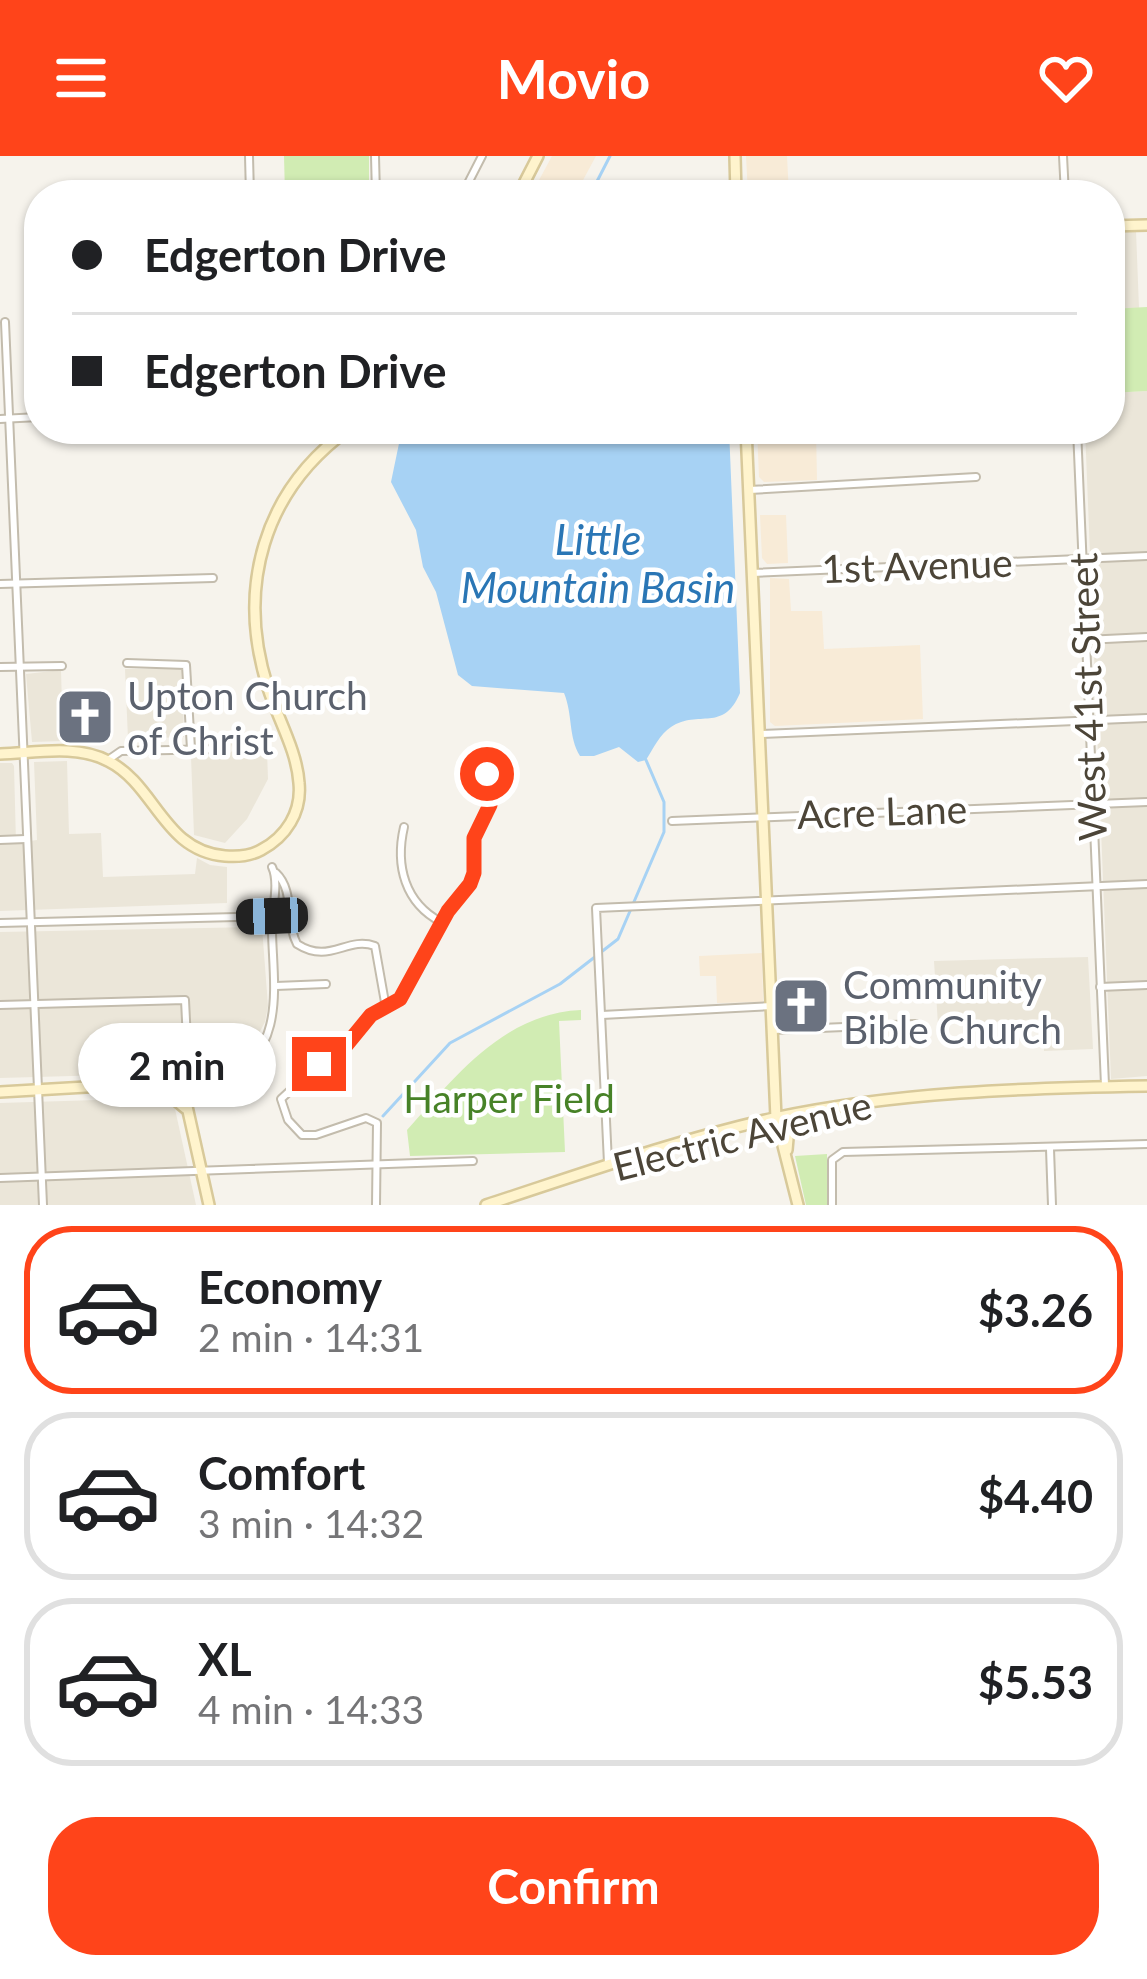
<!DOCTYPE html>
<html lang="en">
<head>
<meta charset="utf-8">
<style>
  :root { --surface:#fff; --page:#f6f6f6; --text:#202124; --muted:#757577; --line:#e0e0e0; --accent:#ff441a }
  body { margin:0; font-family:Lato,sans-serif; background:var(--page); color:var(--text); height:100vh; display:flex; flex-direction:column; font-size:45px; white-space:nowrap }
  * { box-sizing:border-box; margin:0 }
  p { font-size:39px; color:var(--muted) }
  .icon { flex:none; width:66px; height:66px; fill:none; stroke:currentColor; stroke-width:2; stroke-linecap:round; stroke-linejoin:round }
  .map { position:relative; height:1049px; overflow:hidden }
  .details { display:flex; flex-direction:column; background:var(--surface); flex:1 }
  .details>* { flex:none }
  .banner { position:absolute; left:24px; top:24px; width:1101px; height:264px; border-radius:48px; box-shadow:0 3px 9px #0004; display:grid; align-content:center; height:264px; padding:0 48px; background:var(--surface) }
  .end { position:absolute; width:54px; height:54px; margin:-27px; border:15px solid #ff441a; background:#fff; box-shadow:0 0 0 6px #fff }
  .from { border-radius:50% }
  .bubble { position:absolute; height:84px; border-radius:42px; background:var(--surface); box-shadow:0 3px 9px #0004; font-size:39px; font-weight:700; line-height:84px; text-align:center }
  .car { position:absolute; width:36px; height:72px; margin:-36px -18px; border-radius:15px; box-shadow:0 0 9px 3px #0007; background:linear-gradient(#222 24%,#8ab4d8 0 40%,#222 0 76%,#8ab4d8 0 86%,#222 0) }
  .banner b { display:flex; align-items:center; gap:42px; height:114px; font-size:45px }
  .banner b+b { border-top:3px solid var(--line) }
  .banner i { width:30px; height:30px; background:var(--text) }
  ul { padding:21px 0 0; list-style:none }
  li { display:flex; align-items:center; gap:36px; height:168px; margin:0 24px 18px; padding:0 24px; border:6px solid var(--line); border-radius:48px }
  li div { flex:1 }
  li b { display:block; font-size:45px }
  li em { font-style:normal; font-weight:700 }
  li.active { border-color:var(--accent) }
  li>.icon { width:108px; height:108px; stroke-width:1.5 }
  .button { display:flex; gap:24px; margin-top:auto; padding:24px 48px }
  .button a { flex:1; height:138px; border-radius:48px; background:var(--accent); color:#fff; font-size:48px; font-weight:700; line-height:138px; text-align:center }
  header { display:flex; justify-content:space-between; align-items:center; height:156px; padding:0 48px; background:var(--accent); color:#fff; font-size:54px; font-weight:700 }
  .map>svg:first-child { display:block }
</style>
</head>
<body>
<header><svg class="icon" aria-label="menu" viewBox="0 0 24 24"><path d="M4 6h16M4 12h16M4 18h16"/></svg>Movio<svg class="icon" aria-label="heart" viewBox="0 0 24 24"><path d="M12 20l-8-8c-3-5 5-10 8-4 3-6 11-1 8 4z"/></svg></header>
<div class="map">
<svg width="1147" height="1049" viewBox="0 0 1147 1049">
  <rect width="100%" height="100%" fill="#f6f3ec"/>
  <!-- residential -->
  <g fill="#ebe6d9">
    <path d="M1136 75 1139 152 1110 153V76Z"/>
    <path d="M1147 235V920L1111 923 1085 273H1110V237Z"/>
    <path d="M125 513H182L184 581 128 583Z"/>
    <path d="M61 514 63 585 32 586 26 518Z"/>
    <path d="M258 578 267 595 268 623 247 663 225 687 194 679 191 601 227 600 233 594 228 580Z"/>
    <path d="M67 605 69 678 101 677 103 721 195 718 197 702 210 709 227 711V747L0 755V607H12L14 610 16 687 37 684 34 606Z"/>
    <path d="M262 771 268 850 265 866 257 881 235 905 222 911 181 917 0 922V776Z"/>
    <path d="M1088 801 1093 893 1044 895 1042 863 938 869 934 805Z"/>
    <path d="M161 942 175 953 196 1049H0V947Z"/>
  </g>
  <!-- commercial -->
  <g fill="#f8ebd7">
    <path d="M552 0H596L575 39H531Z"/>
    <path d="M746 0H787L789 39H748Z"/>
    <path d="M757 273H816L817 324 764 326 759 321Z"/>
    <path d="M760 359H786L788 407 767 408 762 402Z"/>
    <path d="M770 422 789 423 791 455H822L824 493 920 489 923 563 775 570 770 566Z"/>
    <path d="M762 797 763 846 717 847 716 820H700L699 800Z"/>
  </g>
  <!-- green -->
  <g fill="#d1ecb3">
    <path d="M284 0H369V39H285Z"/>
    <path d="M1147 151V235L1110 237V153Z"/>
    <path d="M581 854V864L559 865 565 996 410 1000 407 974C455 921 504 857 581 854Z"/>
    <path d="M827 998V1049H806L795 1000Z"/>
  </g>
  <!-- water -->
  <path fill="#a7d2f4" d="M402 273H729L740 537C723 577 699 553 671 571 660 578 653 593 646 604L638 606 619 591 594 600H580C568 580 573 559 564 537L472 530 458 519 436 436 423 411 416 374 391 326Z"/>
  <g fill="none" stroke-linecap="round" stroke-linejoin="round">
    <!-- stream -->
    <g stroke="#a7d2f4" stroke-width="3">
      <path d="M590 39 610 0"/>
      <path d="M383 960 450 887 560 828 618 783 664 676V646L646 604"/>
    </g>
    <defs>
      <g id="street">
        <path d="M249 0 250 39"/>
        <path d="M375 0 376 39"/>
        <path d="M1063 0 1065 39"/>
        <path d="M462 39 482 0"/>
        <path d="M5 166 43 1049"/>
        <path d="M0 263 39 261"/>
        <path d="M1077 273 1105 929"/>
        <path d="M749 334 976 321"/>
        <path d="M752 417 1147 400"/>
        <path d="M0 428 213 422"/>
        <path d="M1085 484 1147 481"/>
        <path d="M127 507 186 509 191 593"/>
        <path d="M0 511 62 510"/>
        <path d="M761 578 1147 562"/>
        <path d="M108 604 121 595 222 593"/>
        <path d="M672 665 1147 646"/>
        <path d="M404 671C395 710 405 747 441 766"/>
        <path d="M0 684 26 683"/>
        <path d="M276 717C295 735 285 766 297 788 330 809 346 780 375 790L386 852"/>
        <path d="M0 767 272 760"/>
        <path d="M276 830 326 828"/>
        <path d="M1100 831 1147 829"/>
        <path d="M0 849 185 844 189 925C200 924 217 925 227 921 287 895 273 826 272 776 271 756 280 728 272 711"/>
        <path d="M602 859 772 850"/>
        <path d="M772 874 916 868"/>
        <path d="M1050 993 1052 1049"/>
        <path d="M608 1007 596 752 1147 728"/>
        <path d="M0 1022 473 1005"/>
        <path d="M376 1049 377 967 366 962 316 979H302L288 964 281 943 319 908 339 898 371 859 399 843 441 766 472 722 474 683 490 649 487 618 475 613"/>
        <path d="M832 1049V1004L843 996 1147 988"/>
      </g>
      <g id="secondary">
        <path d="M735 0 736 39"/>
        <path d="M518 39 538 0"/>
        <path d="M1110 70 1147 69"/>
        <path d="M746 273 776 962 798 1049"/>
        <path d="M0 598C35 597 76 588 108 605 156 629 163 695 225 700 237 701 250 700 261 694 286 681 302 656 299 627 297 595 278 563 268 532 236 432 263 335 349 273"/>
        <path d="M148 932 168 938 185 952"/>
        <path d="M0 936 189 925 184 937 209 1049"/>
        <path d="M787 994 789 971 805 959"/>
        <path d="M486 1049C581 1018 676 984 774 962 895 936 1024 932 1147 930"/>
      </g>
    </defs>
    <!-- street casing -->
    <use href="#street" stroke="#c3bcad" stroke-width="10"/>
    <!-- secondary casing -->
    <use href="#secondary" stroke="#d8c99a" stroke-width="14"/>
    <!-- street -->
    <use href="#street" stroke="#fff" stroke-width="6"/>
    <!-- secondary -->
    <use href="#secondary" stroke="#fff4cd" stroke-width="9"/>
  </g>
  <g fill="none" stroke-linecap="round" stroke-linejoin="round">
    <!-- route -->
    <path stroke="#ff441a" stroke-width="15" d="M319 908 339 898 371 859 400 843 448 755 470 728 474 717V682L490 649 487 618"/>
  </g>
  <!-- icons -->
  <defs>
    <symbol id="church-square" viewBox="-11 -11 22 22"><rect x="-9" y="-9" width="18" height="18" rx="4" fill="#6b7280" stroke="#fff"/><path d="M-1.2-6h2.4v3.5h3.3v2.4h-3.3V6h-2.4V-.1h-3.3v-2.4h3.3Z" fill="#fff"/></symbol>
  </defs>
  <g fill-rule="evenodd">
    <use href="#church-square" x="52" y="528" width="66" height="66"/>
    <use href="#church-square" x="768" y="817" width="66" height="66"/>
  </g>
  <g text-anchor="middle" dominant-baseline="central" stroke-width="9" stroke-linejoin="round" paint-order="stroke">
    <!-- street labels -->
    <g font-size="39" fill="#4c4538" stroke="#fff">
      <text transform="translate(917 409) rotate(-2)">1st Avenue</text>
      <text transform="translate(1087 541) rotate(-92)">West 41st Street</text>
      <text transform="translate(882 655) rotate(-2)">Acre Lane</text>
      <text transform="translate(742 979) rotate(-14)">Electric Avenue</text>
    </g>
    <!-- worship labels -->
    <g font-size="39" fill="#5b616d" stroke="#fff" text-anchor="start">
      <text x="127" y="539">Upton Church<tspan x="127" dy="45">of Christ</tspan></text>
      <text x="843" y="828">Community<tspan x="843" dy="45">Bible Church</tspan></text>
    </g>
    <!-- park labels -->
    <g font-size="39" fill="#478227" stroke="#fff">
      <text x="509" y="942">Harper Field</text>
    </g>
    <!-- water labels -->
    <g font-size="42" font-style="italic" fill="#2a76b5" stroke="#fff">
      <text x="598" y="383">Little<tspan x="598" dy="48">Mountain Basin</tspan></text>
    </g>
  </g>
</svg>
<i class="end from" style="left:487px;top:618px"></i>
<i class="end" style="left:319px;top:908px"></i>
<div class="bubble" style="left:78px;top:867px;width:198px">2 min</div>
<i class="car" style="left:272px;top:760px;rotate:268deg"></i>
<div class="banner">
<b><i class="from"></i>Edgerton Drive</b>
<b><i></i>Edgerton Drive</b>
</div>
</div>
<section class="details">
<ul>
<li class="active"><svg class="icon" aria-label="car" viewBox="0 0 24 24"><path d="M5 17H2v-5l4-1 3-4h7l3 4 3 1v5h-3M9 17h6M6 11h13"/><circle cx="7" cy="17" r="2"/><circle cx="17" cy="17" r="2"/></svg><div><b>Economy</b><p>2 min · 14:31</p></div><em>$3.26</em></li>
<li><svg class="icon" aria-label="car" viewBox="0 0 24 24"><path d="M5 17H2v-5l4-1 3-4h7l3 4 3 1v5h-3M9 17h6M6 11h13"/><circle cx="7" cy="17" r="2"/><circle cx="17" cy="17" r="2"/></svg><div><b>Comfort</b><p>3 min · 14:32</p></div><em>$4.40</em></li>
<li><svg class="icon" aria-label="car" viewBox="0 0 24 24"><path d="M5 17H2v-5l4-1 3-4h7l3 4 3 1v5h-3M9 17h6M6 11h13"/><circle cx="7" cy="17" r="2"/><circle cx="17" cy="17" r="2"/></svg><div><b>XL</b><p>4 min · 14:33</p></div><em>$5.53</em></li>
</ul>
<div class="button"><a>Confirm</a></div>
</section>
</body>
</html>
